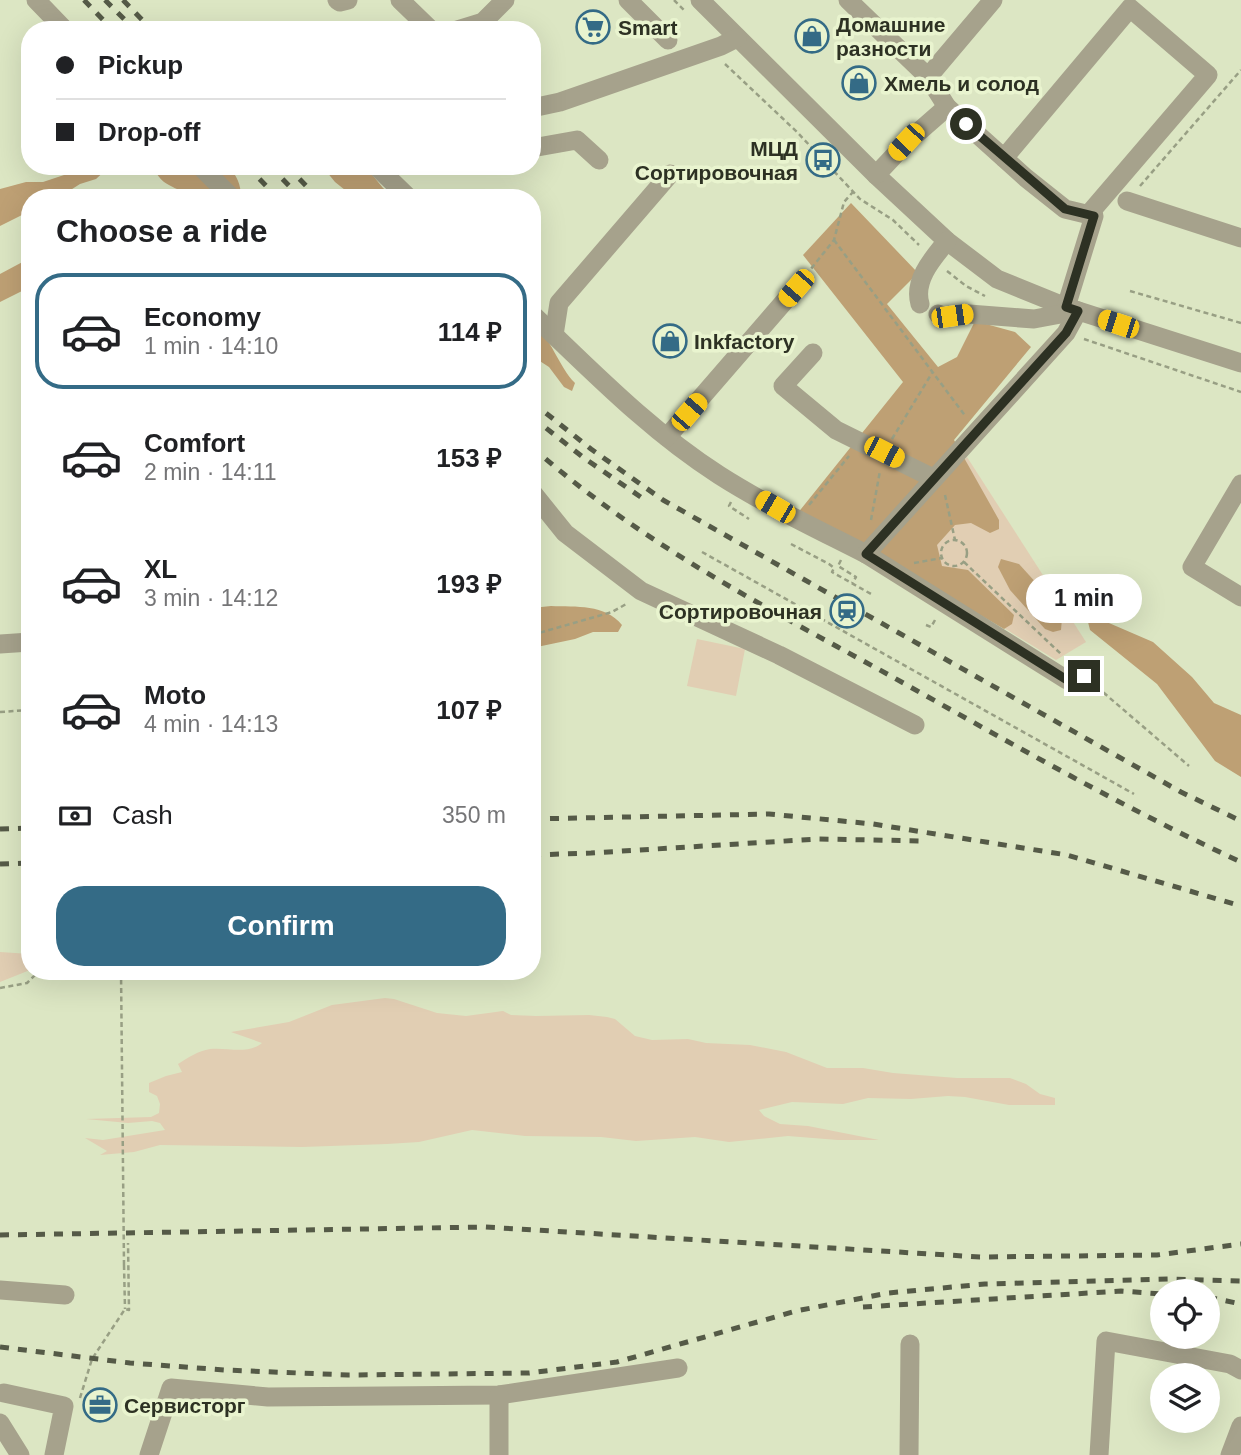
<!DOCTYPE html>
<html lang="en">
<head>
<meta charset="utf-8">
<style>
  :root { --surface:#fff; --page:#f2f2f2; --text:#202124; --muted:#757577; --line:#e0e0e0; --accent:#346b86 }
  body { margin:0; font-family:Arial,sans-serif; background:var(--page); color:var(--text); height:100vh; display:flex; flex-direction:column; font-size:26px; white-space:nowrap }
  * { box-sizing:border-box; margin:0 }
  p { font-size:23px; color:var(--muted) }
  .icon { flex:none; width:38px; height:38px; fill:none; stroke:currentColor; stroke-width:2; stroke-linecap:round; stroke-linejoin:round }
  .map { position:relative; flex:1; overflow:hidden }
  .side { position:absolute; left:21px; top:189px; width:520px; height:791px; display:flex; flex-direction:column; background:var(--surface); border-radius:28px; box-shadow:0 7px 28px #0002 }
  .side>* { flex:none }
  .guide { position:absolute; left:21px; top:21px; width:520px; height:154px; border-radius:28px; box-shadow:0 7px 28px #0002; display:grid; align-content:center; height:154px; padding:0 35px; background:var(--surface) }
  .fabs { position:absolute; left:1150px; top:1279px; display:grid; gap:14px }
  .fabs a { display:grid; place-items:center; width:70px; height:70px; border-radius:50%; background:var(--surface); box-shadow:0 7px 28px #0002; font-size:35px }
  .end { position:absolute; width:32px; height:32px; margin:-16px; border:9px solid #2d3123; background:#fff; box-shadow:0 0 0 4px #fff }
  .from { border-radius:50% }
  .bubble { position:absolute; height:49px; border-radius:24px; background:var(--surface); box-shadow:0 7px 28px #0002; font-size:23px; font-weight:800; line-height:49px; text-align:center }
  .car { position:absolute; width:21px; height:42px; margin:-21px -10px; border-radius:9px; box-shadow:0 0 5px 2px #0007; background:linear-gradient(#f5c518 24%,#345 0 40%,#f5c518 0 76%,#345 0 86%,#f5c518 0) }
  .guide b { display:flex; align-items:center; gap:24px; height:66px; font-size:26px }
  .guide b+b { border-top:2px solid var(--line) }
  .guide i { width:18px; height:18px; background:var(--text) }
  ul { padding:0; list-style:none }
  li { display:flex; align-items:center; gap:21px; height:116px; margin:0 14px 10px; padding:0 21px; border:4px solid transparent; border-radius:28px }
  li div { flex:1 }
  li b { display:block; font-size:26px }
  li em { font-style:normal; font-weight:800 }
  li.selected { border-color:var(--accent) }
  li>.icon { width:63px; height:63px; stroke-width:1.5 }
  h2 { padding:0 35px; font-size:32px; line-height:84px }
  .pay { display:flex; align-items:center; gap:18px; height:77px; padding:0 35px; font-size:26px }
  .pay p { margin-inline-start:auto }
  .button { display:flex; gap:14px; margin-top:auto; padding:14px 35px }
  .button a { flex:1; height:80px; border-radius:28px; background:var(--accent); color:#fff; font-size:28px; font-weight:800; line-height:80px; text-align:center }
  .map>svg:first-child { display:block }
</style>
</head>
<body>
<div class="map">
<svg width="1241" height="1455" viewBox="0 0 1241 1455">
  <rect width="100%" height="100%" fill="#dce6c3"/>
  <!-- green -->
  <g fill="#e1ceb3">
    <path d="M967 457 1086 642 1056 660 882 553Z"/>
    <path d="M697 639 745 649 736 696 687 686Z"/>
    <path d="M0 952 30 954V970L0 982Z"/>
    <path d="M385 998 394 999 437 1013 466 1016 503 1011 511 1015 536 1016 589 1015 607 1017 615 1019 635 1036 652 1040 688 1039 706 1043 750 1045 786 1052 827 1068H863L893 1073 957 1078H1010L1026 1084 1040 1094 1055 1098V1105H1009L965 1097 948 1096 911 1099 868 1098 843 1104 792 1102 759 1110 764 1116 780 1124 808 1126 879 1140H838L788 1136 729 1142 695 1137 636 1141 601 1137 525 1136 472 1130 419 1142 387 1144 302 1147 160 1145 134 1152 100 1155 107 1151 85 1138 103 1140 165 1130 160 1123 152 1121 128 1123 86 1119 151 1117 159 1113 160 1104 157 1096 149 1092V1083L166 1076 182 1072 178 1064C189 1057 198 1051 210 1049 227 1047 247 1055 262 1043L231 1032 289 1022 332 1005Z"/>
  </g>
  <!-- forest -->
  <g fill="#bea074">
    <path d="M91 166H110L96 179 80 184 58 198H30V211L0 226V189L26 182H43Z"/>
    <path d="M153 166H228C237 176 241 184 241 198H169L177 189C164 183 159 180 153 166Z"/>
    <path d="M322 166H365L383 188 396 198H355L335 182Z"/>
    <path d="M851 203 918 273 887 304 938 367 957 357 975 321 1015 332 1031 347 954 440 999 520V529L990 533 971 523 955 525 937 545 942 566 968 570 1014 615 1012 624 1004 629 883 558 797 514 903 382 803 255Z"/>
    <path d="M30 258V287L0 302V274Z"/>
    <path d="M532 324C552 338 558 366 575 383L572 391 564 387 549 367 532 356Z"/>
    <path d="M1001 559 1019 564 1048 596 1062 618 1061 630 1053 632 1045 629 1010 590 998 567Z"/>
    <path d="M551 606C576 607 605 604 622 625L618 632H593L575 639 532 648V608Z"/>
    <path d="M1095 617 1153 642 1192 677 1214 703 1241 715V777L1215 761 1157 684 1090 630 1088 622Z"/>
  </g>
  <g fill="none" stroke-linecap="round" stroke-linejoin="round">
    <!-- path -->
    <g stroke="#989f84" stroke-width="2.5" stroke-dasharray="5 3.5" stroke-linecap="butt">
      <path d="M674 0 684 10"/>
      <path d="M725 64 797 132 860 199 893 220 919 245"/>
      <path d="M1140 186 1241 70"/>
      <path d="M834 240 966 417"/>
      <path d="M947 271 966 286 985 296"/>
      <path d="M806 275 834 240 844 202 853 192"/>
      <path d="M1130 291 1241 323"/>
      <path d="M1084 339 1241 392"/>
      <path d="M892 439 932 373"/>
      <path d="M945 495 955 540"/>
      <path d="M731 502 729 506 749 519"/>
      <path d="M809 505 849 456"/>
      <path d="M871 520 880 471"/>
      <circle cx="954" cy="553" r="13"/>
      <path d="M791 544 829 564 834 568 832 572 871 594"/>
      <path d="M702 552 1134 794"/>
      <path d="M841 560 838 566 856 577 852 583"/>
      <path d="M964 562 1061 654"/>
      <path d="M914 563 942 558"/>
      <path d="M926 625 931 627 935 620"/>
      <path d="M532 635 612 612 628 603"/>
      <path d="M1097 687 1189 766"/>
      <path d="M0 712 30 710"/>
      <path d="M0 988 27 983 39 971"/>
      <path d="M124 1265 125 1309"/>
      <path d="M80 1398 92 1359 125 1309 129 1310 128 1243"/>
    </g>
    <!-- minor -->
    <g stroke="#a6a28c" stroke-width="19">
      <path d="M36 0 65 30"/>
      <path d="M337 0 340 2 348 0"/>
      <path d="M400 0 431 30"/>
      <path d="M628 0 668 40"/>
      <path d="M700 0 876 175 947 241 997 279 1066 307 1241 363"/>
      <path d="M848 0 928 77 947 107 1026 178 1065 209 1094 216 1066 307"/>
      <path d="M457 30 483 22 505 0"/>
      <path d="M928 77 993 0"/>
      <path d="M532 108 560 102 721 46 737 38"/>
      <path d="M532 148 577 140 599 160"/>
      <path d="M1004 158 1130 8 1208 75 1088 215"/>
      <path d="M200 166 232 198"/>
      <path d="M376 166 409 198"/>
      <path d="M876 175 907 142 947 107"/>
      <path d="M1127 201 1241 238"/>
      <path d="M920 304C913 280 933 258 947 241"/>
      <path d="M532 314C592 371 650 431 719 475 766 505 817 529 866 554L1066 333 1078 311"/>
      <path d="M938 314 945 317 969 314 1034 319 1077 311"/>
      <path d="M554 335 559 303 670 174"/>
      <path d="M813 353 783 386 836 430 933 478"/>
      <path d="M667 437 796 288"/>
      <path d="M1241 484 1192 567 1241 597"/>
      <path d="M532 492 565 533 641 591 779 655 915 725"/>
      <path d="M866 554 1067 680 1084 676"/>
      <path d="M0 644 30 642"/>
      <path d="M0 1290 65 1295"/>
      <path d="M4 1393 64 1406 54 1455"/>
      <path d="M0 1423 20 1455"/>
      <path d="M149 1455 171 1388 268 1397 499 1395 678 1368"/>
      <path d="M499 1455V1395"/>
      <path d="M909 1455 910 1344"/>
      <path d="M1099 1455 1106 1341 1230 1364 1241 1370"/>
      <path d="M1230 1455 1241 1426"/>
    </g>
    <!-- rail -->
    <g stroke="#555a47" stroke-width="5" stroke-dasharray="9 9" stroke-linecap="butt">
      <path d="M84 0 113 30"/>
      <path d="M105 0 135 30"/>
      <path d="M123 0 152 30"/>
      <path d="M247 166 278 198"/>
      <path d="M270 166 301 198"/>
      <path d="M287 166 318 198"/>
      <path d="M532 402 591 449 663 500 1181 792 1241 821"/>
      <path d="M532 417 584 458 645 500"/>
      <path d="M532 447C639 542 765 607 889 675 1005 740 1120 806 1241 862"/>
      <path d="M532 819 769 814 873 824 1067 855 1241 906"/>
      <path d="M0 829 30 828"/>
      <path d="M532 855 591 853 818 839 925 841"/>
      <path d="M0 864 30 863"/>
      <path d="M0 1235 485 1227 980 1257 1157 1255 1241 1244"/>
      <path d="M1208 1297 1241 1304"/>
      <path d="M863 1307 1121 1291 1162 1294"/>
      <path d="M0 1347 130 1363 225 1370 348 1375 529 1373 617 1362 796 1311 888 1293 985 1284 1168 1279 1241 1281"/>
    </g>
    <!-- path-bridge -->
    <path stroke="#989f84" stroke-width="2.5" stroke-dasharray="5 3.5" stroke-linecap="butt" d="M121 971 124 1265"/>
  </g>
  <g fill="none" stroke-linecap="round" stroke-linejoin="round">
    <!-- route -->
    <path stroke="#2d3123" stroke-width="9" d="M966 124 1065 209 1094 216 1066 307 1078 311 1066 333 866 554 1067 680 1084 676"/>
  </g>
  <!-- icons -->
  <defs>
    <symbol id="supermarket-ring" viewBox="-11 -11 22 22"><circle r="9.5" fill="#e9f4cf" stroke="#346b86" stroke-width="1.5"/><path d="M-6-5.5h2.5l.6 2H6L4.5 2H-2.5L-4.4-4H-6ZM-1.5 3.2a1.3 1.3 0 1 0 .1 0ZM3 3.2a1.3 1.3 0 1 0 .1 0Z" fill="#346b86"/></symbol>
    <symbol id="shop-ring" viewBox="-11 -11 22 22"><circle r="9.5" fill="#e9f4cf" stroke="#346b86" stroke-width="1.5"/><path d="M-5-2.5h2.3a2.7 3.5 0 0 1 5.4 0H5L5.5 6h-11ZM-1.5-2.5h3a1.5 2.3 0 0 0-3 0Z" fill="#346b86"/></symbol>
    <symbol id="bus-ring" viewBox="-11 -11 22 22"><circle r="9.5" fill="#e9f4cf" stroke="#346b86" stroke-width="1.5"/><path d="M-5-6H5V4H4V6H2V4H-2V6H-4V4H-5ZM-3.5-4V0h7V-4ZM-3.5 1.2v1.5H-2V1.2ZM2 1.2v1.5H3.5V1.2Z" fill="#346b86"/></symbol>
    <symbol id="station-ring" viewBox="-11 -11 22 22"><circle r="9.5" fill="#e9f4cf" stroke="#346b86" stroke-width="1.5"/><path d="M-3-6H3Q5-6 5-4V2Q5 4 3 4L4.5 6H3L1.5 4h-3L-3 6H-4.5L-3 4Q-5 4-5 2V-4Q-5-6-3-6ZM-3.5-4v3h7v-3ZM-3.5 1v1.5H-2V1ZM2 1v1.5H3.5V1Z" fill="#346b86"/></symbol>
    <symbol id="office-ring" viewBox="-11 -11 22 22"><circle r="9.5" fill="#e9f4cf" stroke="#346b86" stroke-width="1.5"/><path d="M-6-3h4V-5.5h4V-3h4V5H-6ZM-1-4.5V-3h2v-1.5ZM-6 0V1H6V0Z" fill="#346b86"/></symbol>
  </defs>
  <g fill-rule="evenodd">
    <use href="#supermarket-ring" x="574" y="8" width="38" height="38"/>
    <use href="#shop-ring" x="793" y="17" width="38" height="38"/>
    <use href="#shop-ring" x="840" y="64" width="38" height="38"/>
    <use href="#bus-ring" x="804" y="141" width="38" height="38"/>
    <use href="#shop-ring" x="651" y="322" width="38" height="38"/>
    <use href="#station-ring" x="828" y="592" width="38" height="38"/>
    <use href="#office-ring" x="81" y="1386" width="38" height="38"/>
  </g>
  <g text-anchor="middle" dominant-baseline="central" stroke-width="7" stroke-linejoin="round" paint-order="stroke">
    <!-- poi labels -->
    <g font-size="21" font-weight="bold" fill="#2d3123" stroke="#e9f4cf" text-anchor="start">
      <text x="836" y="24">Домашние<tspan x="836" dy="24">разности</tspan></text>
      <text x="618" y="27">Smart</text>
      <text x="884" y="83">Хмель и солод</text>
      <text x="798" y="148" text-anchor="end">МЦД<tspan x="798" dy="24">Сортировочная</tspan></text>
      <text x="694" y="341">Inkfactory</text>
      <text x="822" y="611" text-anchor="end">Сортировочная</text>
      <text x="124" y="1405">Сервисторг</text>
    </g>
  </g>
</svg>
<div class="fabs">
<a><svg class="icon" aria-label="locate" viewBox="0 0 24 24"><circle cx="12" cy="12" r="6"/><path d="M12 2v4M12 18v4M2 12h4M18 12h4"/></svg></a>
<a><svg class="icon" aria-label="layers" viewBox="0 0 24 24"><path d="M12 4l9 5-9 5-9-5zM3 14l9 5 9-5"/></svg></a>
</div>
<i class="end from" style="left:966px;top:124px"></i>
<i class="end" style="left:1084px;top:676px"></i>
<div class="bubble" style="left:1026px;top:574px;width:116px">1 min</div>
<i class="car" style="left:906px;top:142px;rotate:223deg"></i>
<i class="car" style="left:796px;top:288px;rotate:221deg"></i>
<i class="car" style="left:952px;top:316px;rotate:82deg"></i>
<i class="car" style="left:1118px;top:324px;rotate:288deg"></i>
<i class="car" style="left:689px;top:412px;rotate:41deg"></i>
<i class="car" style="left:884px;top:452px;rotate:117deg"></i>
<i class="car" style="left:775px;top:507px;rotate:300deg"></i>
<div class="guide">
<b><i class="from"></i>Pickup</b>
<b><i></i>Drop-off</b>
</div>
<section class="side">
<h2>Choose a ride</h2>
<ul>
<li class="selected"><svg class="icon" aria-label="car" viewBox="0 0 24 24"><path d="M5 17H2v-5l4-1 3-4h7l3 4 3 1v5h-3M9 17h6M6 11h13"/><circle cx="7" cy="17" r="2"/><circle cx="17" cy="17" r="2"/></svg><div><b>Economy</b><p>1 min · 14:10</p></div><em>114 ₽</em></li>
<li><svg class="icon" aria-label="car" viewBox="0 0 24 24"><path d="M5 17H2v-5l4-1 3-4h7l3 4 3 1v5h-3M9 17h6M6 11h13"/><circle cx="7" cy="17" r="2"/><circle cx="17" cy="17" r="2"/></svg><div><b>Comfort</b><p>2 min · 14:11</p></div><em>153 ₽</em></li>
<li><svg class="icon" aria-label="car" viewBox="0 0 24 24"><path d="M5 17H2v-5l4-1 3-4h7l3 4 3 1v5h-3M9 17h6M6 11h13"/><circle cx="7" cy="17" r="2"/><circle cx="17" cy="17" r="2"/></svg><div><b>XL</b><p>3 min · 14:12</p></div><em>193 ₽</em></li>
<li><svg class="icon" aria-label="car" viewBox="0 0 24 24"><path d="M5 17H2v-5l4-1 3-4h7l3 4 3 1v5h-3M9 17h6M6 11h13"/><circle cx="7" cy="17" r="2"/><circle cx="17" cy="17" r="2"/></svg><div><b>Moto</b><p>4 min · 14:13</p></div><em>107 ₽</em></li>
</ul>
<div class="pay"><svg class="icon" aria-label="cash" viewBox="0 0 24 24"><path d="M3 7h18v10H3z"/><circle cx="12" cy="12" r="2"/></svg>Cash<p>350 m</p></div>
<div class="button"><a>Confirm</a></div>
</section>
</div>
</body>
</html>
